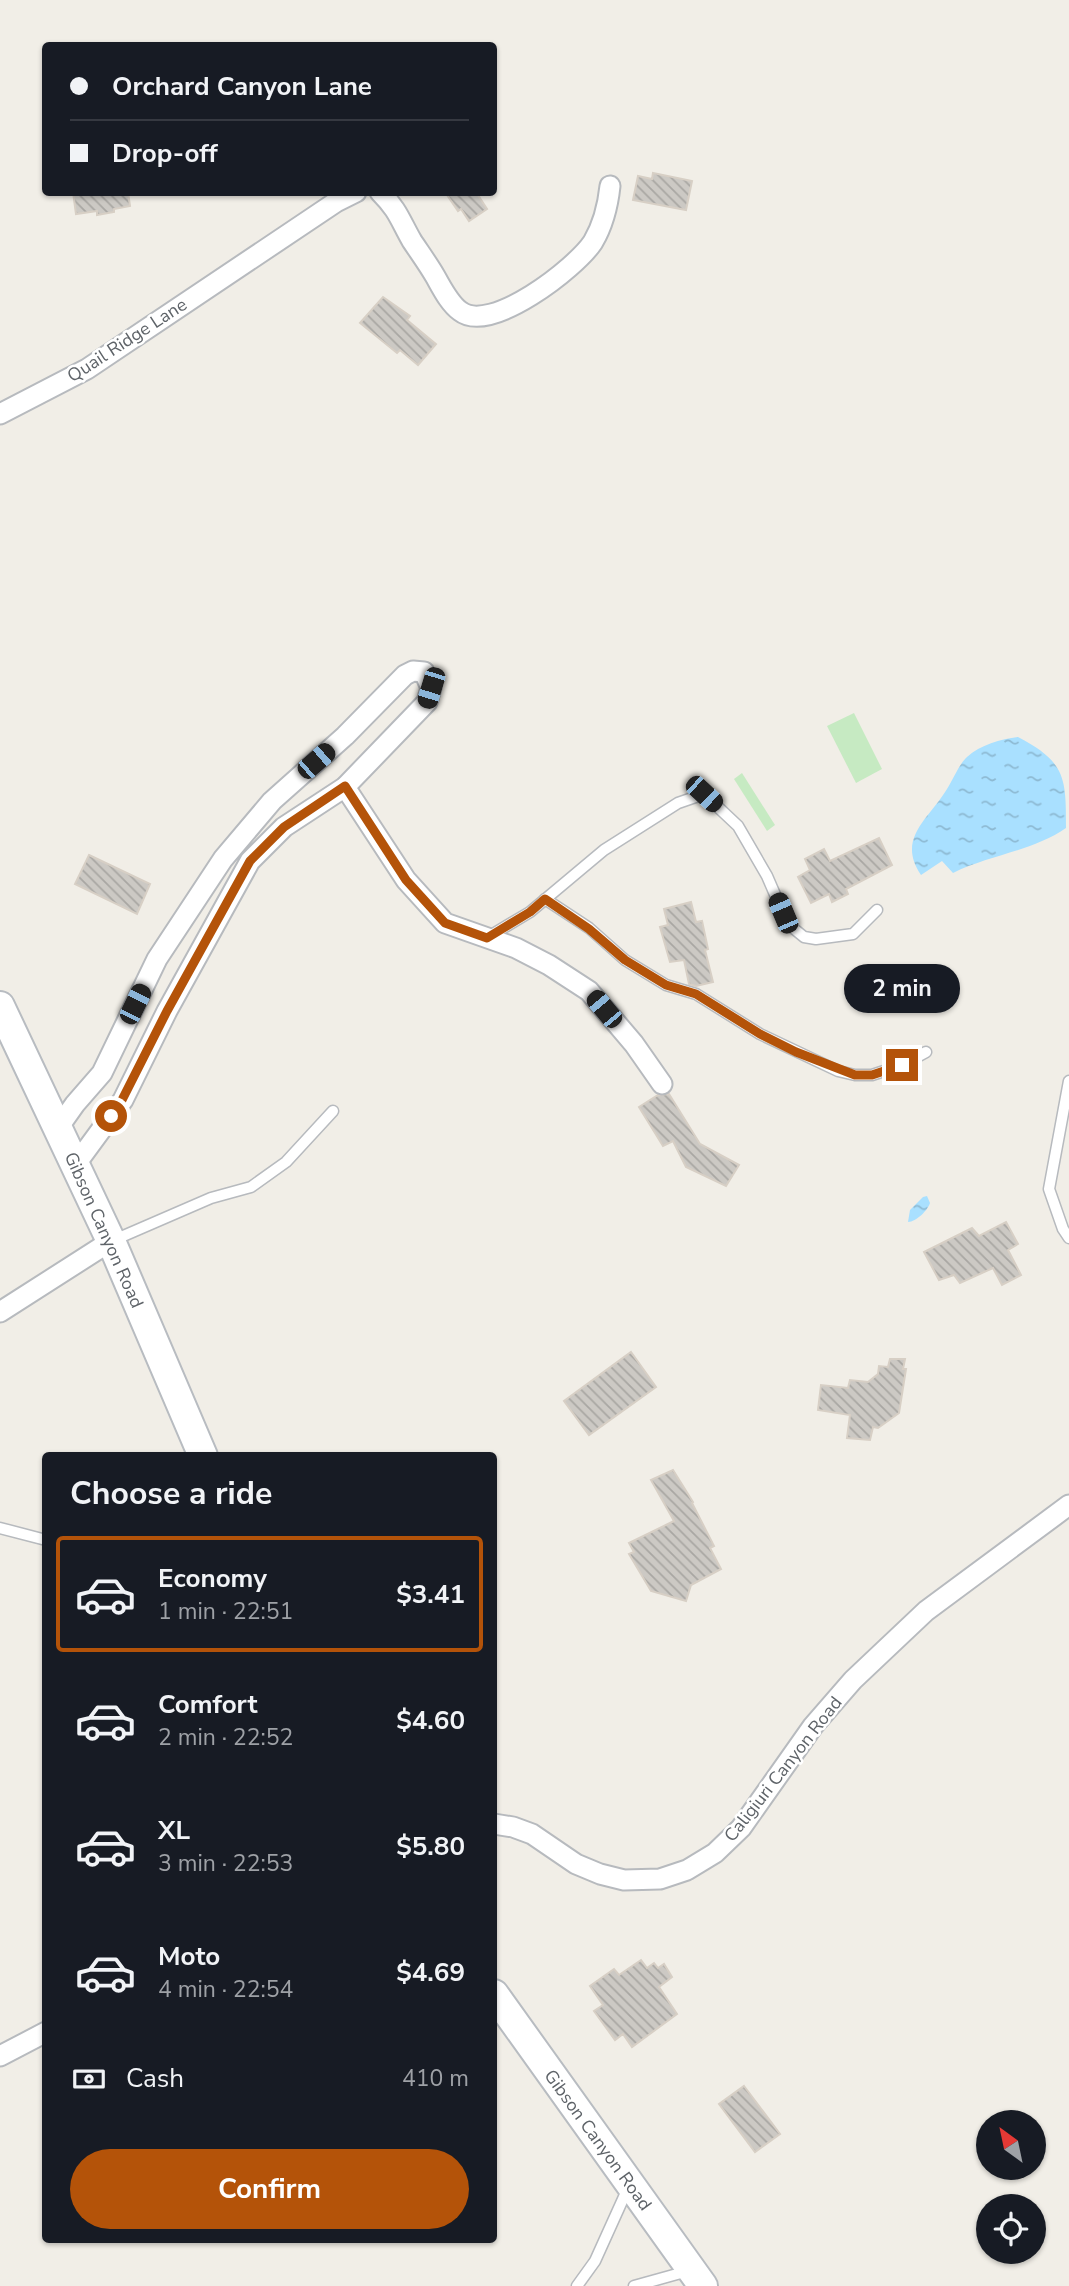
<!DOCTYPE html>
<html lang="en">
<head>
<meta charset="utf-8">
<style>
  :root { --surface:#171b24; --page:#20242c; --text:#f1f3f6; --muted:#9ea1a6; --line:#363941; --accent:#b45309 }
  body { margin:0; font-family:"Nunito Sans",sans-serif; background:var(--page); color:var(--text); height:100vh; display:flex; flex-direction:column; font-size:26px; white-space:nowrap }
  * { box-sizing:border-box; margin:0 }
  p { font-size:23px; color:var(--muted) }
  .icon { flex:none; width:38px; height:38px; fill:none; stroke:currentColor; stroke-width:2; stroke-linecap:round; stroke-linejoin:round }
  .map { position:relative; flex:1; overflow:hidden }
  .panel { position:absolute; left:42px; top:1452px; width:455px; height:791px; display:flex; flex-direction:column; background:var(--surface); border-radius:7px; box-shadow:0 2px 5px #0004 }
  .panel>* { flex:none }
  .banner { position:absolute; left:42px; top:42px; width:455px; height:154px; border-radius:7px; box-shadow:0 2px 5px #0004; display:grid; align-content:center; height:154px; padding:0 28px; background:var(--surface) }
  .needle { width:46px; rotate:327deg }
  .fabs { position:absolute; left:976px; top:2110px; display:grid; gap:14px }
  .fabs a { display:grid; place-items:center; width:70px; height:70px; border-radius:50%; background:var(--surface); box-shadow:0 2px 5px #0004; font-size:35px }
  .end { position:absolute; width:32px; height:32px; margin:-16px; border:9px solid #b45309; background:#fff; box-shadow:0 0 0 4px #fff }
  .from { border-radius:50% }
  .bubble { position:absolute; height:49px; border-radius:24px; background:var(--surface); box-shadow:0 2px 5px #0004; font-size:23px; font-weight:700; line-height:49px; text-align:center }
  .car { position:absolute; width:21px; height:42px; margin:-21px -10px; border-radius:9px; box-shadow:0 0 5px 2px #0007; background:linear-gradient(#222 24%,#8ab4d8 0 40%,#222 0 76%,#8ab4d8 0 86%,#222 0) }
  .banner b { display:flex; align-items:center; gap:24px; height:66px; font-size:26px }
  .banner b+b { border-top:2px solid var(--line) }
  .banner i { width:18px; height:18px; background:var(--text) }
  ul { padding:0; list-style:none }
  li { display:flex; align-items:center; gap:21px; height:116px; margin:0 14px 10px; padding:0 14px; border:4px solid transparent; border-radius:7px }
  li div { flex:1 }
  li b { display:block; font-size:26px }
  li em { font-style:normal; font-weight:700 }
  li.selected { border-color:var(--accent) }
  li>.icon { width:63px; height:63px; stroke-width:1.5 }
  h2 { padding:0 28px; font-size:32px; line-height:84px }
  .pay { display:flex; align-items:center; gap:18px; height:77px; padding:0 28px; font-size:26px }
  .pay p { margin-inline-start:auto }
  .action { display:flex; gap:14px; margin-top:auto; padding:14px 28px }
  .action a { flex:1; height:80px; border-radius:42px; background:var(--accent); color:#fff; font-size:28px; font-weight:700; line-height:80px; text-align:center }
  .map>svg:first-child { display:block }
</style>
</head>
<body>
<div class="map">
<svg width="1069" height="2286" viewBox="0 0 1069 2286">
  <defs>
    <pattern id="water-ripples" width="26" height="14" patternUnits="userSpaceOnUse" patternTransform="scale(1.75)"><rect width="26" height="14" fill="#a9e0ff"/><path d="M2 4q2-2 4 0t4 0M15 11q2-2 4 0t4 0" fill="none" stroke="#8db9d2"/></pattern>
    <pattern id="building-back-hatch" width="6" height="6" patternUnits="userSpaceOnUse" patternTransform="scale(1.75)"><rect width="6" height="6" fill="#ccc9c4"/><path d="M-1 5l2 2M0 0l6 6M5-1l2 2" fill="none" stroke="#a9a7a3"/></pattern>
  </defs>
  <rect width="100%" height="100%" fill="#f1eee7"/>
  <!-- pitch -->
  <g fill="#c6eac2">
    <path d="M854 713 882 769 856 783 827 726Z"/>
    <path d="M742 773 775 825 767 831 734 779Z"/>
  </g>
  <!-- water -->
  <g fill="url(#water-ripples)">
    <path d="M1018 737C1066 762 1066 778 1066 828 1033 851 989 855 953 873L942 861 921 875C896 838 929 819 947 789 953 780 959 764 967 757 980 745 1001 739 1018 737Z"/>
    <path d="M927 1196 930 1203C928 1210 916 1222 908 1222L910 1210 923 1197Z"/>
  </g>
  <!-- building -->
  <g fill="url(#building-back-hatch)" stroke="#d7cfc5" stroke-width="2">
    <path d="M653 173 692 181 686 210 633 200 638 176 652 179Z"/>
    <path d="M73 192H128L130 206 114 209V212L97 215V211L76 214Z"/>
    <path d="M445 192H476L487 209 469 221 461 209 458 211Z"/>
    <path d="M383 297 410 316 407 320 436 344 418 365 400 350 397 353 360 323Z"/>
    <path d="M879 838 892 865 846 889 848 894 832 902 829 894 811 903 798 877 810 870 805 859 824 849 830 861Z"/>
    <path d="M89 855 150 884 137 914 75 884Z"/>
    <path d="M691 902 696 922 702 921 708 949 705 950 713 982 696 986 689 984 684 960 670 962 660 927 668 925 664 909Z"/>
    <path d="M669 1094 700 1144 739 1165 726 1186 686 1167 673 1141 663 1146 639 1107 658 1095Z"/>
    <path d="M1006 1222 1018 1244 1008 1250 1021 1275 1002 1285 993 1268 960 1283 954 1275 939 1280 924 1252 972 1228 979 1236Z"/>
    <path d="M631 1352 656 1387 589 1435 564 1401Z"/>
    <path d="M890 1359H905L903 1369H906L899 1413 878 1428 873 1427 870 1440 847 1438 850 1415 818 1410 821 1385 848 1388 850 1380 868 1382 878 1374 879 1366 888 1367Z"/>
    <path d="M673 1470 693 1502 692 1503 714 1546 710 1548 721 1569 691 1585 686 1601 651 1591 629 1554 634 1552 629 1543 674 1521 651 1480Z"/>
    <path d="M641 1960 647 1968 654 1963 658 1968 664 1964 672 1977 659 1987 677 2014 632 2047 623 2034 615 2040 594 2011 603 2005 590 1986 614 1969 619 1975Z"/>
    <path d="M744 2086 780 2134 755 2152 719 2104Z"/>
  </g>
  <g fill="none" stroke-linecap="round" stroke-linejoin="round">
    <defs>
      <g id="service">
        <path d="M545 899 589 928 625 960 666 985 696 994 760 1034 838 1071 855 1075H872L902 1065 926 1052"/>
        <path d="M488 937 530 912 604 850 678 803 704 794 738 826 767 876 783 913 793 928 804 937 816 939 853 934 877 910"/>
        <path d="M1069 1081 1049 1189 1063 1229 1069 1238"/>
        <path d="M114 1240 211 1198 251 1187 286 1162 333 1111"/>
        <path d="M0 1528 46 1540"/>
        <path d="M577 2286 595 2261 628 2188"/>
        <path d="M634 2286 688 2271"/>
      </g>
      <g id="minor">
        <path d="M380 192C398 210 400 220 412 241 420 253 428 264 435 276 442 288 449 303 460 311 490 335 576 268 593 242 603 225 608 205 610 186"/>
        <path d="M0 414 87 369 336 202 356 192"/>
        <path d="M345 787 406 880 445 923 516 948 549 965 589 991 634 1044 662 1084"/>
        <path d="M58 1128 75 1104 102 1073 157 959 223 859 272 801 345 736 405 675 413 671 424 672 431 688 427 702 345 787 284 827 250 861 167 1011 123 1100 76 1164"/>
        <path d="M0 1312 111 1241"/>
        <path d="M494 1824 513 1827 532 1834 576 1864 600 1874 624 1880 660 1879 687 1870 715 1853 741 1828 813 1726 853 1680 926 1611 1069 1505"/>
        <path d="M0 2056 46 2032"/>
      </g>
      <g id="secondary">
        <path d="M0 1006 111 1241 203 1456"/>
        <path d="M494 1994 703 2286"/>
      </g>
    </defs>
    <!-- service casing -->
    <use href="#service" stroke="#b7babe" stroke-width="13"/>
    <!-- minor casing -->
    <use href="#minor" stroke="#b7babe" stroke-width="23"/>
    <!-- secondary casing -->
    <use href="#secondary" stroke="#b8bcc1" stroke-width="32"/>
    <!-- service -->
    <use href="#service" stroke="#fff" stroke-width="10"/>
    <!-- minor -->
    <use href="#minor" stroke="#fff" stroke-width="19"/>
    <!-- secondary -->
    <use href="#secondary" stroke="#fff" stroke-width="28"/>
  </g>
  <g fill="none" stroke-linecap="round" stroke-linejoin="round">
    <!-- route -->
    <path stroke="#b45309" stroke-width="9" d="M111 1116 122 1100 167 1011 250 861 284 827 345 786 406 880 445 923 487 938 530 912 545 899 589 929 625 960 666 985 696 994 760 1034 796 1052 855 1075H872L902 1065"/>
  </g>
  <g text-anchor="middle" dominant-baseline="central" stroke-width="5" stroke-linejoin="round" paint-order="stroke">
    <!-- street labels -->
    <g font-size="18" fill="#5e6368" stroke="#fff">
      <text transform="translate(127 340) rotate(-33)">Quail Ridge Lane</text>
      <text transform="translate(104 1230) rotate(66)">Gibson Canyon Road</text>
      <text transform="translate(783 1769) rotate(-52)">Caligiuri Canyon Road</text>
      <text transform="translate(598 2140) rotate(54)">Gibson Canyon Road</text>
    </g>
  </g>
</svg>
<div class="fabs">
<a><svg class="needle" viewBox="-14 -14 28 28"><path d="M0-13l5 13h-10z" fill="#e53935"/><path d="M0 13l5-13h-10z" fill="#9ea1a6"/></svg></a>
<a><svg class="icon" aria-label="locate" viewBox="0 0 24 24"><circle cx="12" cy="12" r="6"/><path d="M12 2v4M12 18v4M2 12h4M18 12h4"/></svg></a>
</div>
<i class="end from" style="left:111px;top:1116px"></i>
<i class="end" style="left:902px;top:1065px"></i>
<div class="bubble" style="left:844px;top:964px;width:116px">2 min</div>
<i class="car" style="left:431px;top:688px;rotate:197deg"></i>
<i class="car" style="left:316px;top:761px;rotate:49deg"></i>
<i class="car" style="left:704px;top:794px;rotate:133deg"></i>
<i class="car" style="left:783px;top:913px;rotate:337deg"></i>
<i class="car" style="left:135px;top:1004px;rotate:26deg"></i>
<i class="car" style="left:604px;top:1009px;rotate:320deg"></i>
<div class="banner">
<b><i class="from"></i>Orchard Canyon Lane</b>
<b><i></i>Drop-off</b>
</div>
<section class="panel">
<h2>Choose a ride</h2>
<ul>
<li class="selected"><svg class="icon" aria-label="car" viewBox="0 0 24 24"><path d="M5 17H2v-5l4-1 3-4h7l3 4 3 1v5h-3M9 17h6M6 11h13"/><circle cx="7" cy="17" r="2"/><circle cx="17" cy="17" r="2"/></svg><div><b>Economy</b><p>1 min · 22:51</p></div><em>$3.41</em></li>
<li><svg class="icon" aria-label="car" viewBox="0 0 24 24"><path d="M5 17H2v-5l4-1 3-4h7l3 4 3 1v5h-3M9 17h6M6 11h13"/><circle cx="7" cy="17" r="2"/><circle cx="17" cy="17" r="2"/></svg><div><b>Comfort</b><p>2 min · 22:52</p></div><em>$4.60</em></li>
<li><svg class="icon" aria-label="car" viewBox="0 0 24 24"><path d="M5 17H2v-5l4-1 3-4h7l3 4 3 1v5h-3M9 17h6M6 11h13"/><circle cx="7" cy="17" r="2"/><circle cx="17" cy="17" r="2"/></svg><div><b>XL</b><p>3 min · 22:53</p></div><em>$5.80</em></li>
<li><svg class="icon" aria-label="car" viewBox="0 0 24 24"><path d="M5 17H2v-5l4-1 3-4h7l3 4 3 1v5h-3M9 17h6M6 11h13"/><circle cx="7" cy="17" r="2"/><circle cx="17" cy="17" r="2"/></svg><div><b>Moto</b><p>4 min · 22:54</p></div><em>$4.69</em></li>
</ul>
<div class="pay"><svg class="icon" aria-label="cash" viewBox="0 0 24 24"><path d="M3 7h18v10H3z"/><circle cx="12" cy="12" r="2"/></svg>Cash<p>410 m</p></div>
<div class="action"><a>Confirm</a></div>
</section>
</div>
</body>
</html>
